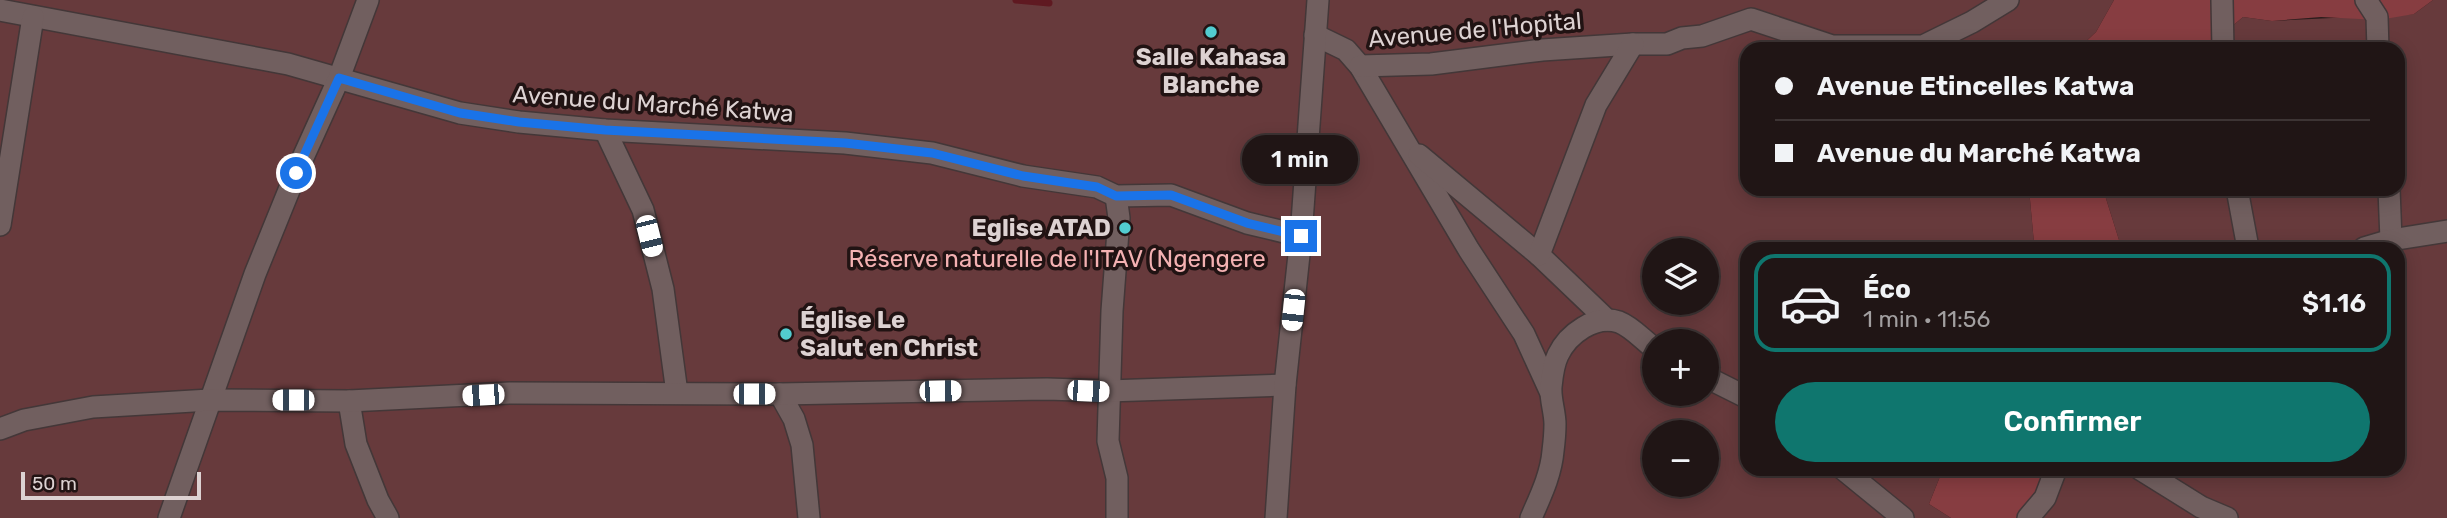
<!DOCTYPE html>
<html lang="fr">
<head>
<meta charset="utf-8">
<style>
  :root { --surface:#201515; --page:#2d2222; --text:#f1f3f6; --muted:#a29fa0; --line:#3d3434; --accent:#0f766e }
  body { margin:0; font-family:Rubik,sans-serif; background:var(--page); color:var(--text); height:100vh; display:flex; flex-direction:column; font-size:26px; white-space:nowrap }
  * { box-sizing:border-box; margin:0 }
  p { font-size:23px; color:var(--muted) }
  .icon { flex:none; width:38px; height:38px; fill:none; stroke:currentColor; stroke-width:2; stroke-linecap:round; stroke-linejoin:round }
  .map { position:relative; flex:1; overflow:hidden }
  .side { position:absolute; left:1740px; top:242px; width:665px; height:234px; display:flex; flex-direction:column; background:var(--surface); border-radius:21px; box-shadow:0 4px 18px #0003,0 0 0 2px var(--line) }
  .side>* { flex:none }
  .top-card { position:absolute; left:1740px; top:42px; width:665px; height:154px; border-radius:21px; box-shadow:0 4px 18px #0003,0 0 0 2px var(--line); display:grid; align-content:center; height:154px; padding:0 35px; background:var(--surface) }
  .tools { position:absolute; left:1642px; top:238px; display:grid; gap:14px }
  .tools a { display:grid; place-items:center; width:77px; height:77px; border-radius:50%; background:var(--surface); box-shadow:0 4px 18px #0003,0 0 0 2px var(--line); font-size:35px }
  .scale { position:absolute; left:21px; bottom:18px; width:180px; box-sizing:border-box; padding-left:7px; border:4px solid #ddd2d2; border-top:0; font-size:19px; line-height:24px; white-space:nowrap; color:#ddd2d2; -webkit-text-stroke:5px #211313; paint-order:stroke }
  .end { position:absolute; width:32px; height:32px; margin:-16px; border:9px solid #1a73e8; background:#fff; box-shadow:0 0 0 4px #fff }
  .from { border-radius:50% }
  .bubble { position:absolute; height:49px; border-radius:24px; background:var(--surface); box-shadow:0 4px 18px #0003,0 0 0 2px var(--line); font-size:23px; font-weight:600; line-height:49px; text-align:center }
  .car { position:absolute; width:21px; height:42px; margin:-21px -10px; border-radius:9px; box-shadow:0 0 5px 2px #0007; background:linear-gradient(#fff 24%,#345 0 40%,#fff 0 76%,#345 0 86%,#fff 0) }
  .top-card b { display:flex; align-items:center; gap:24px; height:66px; font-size:26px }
  .top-card b+b { border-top:2px solid var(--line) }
  .top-card i { width:18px; height:18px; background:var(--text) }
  ul { padding:12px 0 0; list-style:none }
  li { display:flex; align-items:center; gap:21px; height:98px; margin:0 14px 10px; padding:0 21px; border:4px solid transparent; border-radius:21px }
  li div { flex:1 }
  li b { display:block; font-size:26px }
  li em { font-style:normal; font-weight:600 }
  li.selected { border-color:var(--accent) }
  li>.icon { width:63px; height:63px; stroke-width:1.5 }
  .cta { display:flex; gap:14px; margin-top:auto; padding:14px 35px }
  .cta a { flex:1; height:80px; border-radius:42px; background:var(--accent); color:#fff; font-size:28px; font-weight:600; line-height:80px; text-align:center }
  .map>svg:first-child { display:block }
</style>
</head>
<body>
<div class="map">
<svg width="2447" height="518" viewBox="0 0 2447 518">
  <rect width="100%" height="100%" fill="#2b1c1c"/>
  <!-- green -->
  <g fill="#673a3c" fill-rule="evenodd">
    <path d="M0 0H2114L2096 32 2078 49H1746V189H2029L2034 243 2032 248H1746V469H1943L1929 504 1951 518H0ZM1654 250H1706V303H1654ZM1654 341H1706V394H1654ZM1654 432H1706V485H1654Z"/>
    <path d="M2433 0H2447V518H2020L2050 469H2398V248H2127L2119 240 2103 189H2398V49H2205L2243 17 2272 21 2414 14Z"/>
  </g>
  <!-- forest -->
  <g fill="#873d41">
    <path d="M2114 0H2433L2414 14 2379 20 2321 17 2272 21 2243 17 2205 49H2078L2096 32Z"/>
    <path d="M2029 189H2103L2119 240 2127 248H2032L2034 243Z"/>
    <path d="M1943 469H2050L2039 498 2020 518H1951L1929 504Z"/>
  </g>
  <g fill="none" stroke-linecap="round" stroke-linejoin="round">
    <!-- stream -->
    <path stroke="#5f1921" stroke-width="7" d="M1016 0 1049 3"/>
    <defs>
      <g id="minor">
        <path d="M2222 0 2223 49"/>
        <path d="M2366 0 2377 17 2378 49"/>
        <path d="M0 10 288 64 460 113 519 122 605 130 845 143 932 153 1023 176 1097 187 1116 196 1171 195 1247 223 1301 236"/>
        <path d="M1315 35 1346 50 1360 66 1469 250 1524 334 1550 391"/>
        <path d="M1360 66 1431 64 1542 50 1633 44H1667L1682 38 1702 36 1751 19 1832 46H1923L1972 22 2008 0"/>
        <path d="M605 130 643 210 663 289 677 393"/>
        <path d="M1419 155 1539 255 1607 320"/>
        <path d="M2237 189 2248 248"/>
        <path d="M2389 189 2391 240"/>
        <path d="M1116 196 1119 218 1112 311 1108 441 1117 478V518"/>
        <path d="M0 225 33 17"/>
        <path d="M2364 248 2391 240 2447 231"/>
        <path d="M1539 255 1596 105 1633 44"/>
        <path d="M1706 377 1746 397"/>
        <path d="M780 394 794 419 802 445 809 518"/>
        <path d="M349 401 356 444 378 500 388 518"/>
        <path d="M1843 469 1903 518"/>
        <path d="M2140 469 2201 507 2227 518"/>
        <path d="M169 518 255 274 296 173 339 78 368 0"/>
        <path d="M1531 518C1540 497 1551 475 1553 451 1554 443 1555 433 1555 424 1555 412 1550 399 1551 387 1552 377 1553 365 1558 355 1568 334 1595 314 1619 322 1632 327 1643 340 1654 348"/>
        <path d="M2028 518 2045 498 2056 469"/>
      </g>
      <path id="tertiary" d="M0 429 24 420 93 407 210 400 349 401 510 393 780 394 1047 389 1108 391 1285 385"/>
      <path id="secondary" d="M1276 518 1285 385 1301 236 1318 0"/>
    </defs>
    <!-- minor casing -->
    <use href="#minor" stroke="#433738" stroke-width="24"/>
    <!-- tertiary casing -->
    <use href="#tertiary" stroke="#433738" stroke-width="24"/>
    <!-- secondary casing -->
    <use href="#secondary" stroke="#433738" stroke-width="24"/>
    <!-- minor -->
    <use href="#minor" stroke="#715f5f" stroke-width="21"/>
    <!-- tertiary -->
    <use href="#tertiary" stroke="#715f5f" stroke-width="21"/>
    <!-- secondary -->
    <use href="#secondary" stroke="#715f5f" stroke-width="21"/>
  </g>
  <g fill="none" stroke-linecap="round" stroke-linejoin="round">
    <!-- route -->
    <path stroke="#1a73e8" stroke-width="9" d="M296 173 339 78 460 113 519 122 605 130 845 143 932 153 1023 176 1097 187 1116 196 1171 195 1247 223 1301 236"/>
  </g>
  <!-- markers -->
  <g fill="#52ccd0" stroke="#211313" stroke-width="2.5">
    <circle cx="1211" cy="32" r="7"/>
    <circle cx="1125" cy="228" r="7"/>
    <circle cx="786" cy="334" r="7"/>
  </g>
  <g text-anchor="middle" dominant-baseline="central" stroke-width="7" stroke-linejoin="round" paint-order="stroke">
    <!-- street labels -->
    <g font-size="24" fill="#ddd2d2" stroke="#211313">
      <text transform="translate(1475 30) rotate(-5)">Avenue de l'Hopital</text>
      <text transform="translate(653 104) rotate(4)">Avenue du Marché Katwa</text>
    </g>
    <!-- poi labels -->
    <g font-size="24" font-weight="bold" fill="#ddd2d2" stroke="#211313">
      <text x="1211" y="57">Salle Kahasa<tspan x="1211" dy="28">Blanche</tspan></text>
      <text x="1111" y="228" text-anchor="end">Eglise ATAD</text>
      <text x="800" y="320" text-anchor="start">Église Le<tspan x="800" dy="28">Salut en Christ</tspan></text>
    </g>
    <!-- park labels -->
    <g font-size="24" fill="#f4b1b2" stroke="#211313">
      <text x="1057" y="259">Réserve naturelle de l'ITAV (Ngengere</text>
    </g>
  </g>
</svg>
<div class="tools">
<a><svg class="icon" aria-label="layers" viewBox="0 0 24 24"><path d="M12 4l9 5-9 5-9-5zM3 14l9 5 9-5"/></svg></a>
<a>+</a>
<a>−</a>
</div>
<div class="scale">50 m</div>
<i class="end from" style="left:296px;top:173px"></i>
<i class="end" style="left:1301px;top:236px"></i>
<div class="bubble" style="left:1242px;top:135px;width:116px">1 min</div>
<i class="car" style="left:649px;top:236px;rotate:166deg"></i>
<i class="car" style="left:1293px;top:310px;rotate:186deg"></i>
<i class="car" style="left:940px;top:391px;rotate:89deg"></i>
<i class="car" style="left:1088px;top:391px;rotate:92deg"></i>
<i class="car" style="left:754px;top:394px;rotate:90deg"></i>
<i class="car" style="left:483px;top:395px;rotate:267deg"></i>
<i class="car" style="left:293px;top:400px;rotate:270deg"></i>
<div class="top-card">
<b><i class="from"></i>Avenue Etincelles Katwa</b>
<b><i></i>Avenue du Marché Katwa</b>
</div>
<section class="side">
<ul>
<li class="selected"><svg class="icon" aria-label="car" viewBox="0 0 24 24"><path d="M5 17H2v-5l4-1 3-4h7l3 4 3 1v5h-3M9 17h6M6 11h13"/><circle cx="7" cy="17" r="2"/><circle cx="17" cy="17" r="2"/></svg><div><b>Éco</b><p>1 min · 11:56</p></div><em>$1.16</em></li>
</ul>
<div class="cta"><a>Confirmer</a></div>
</section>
</div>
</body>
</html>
